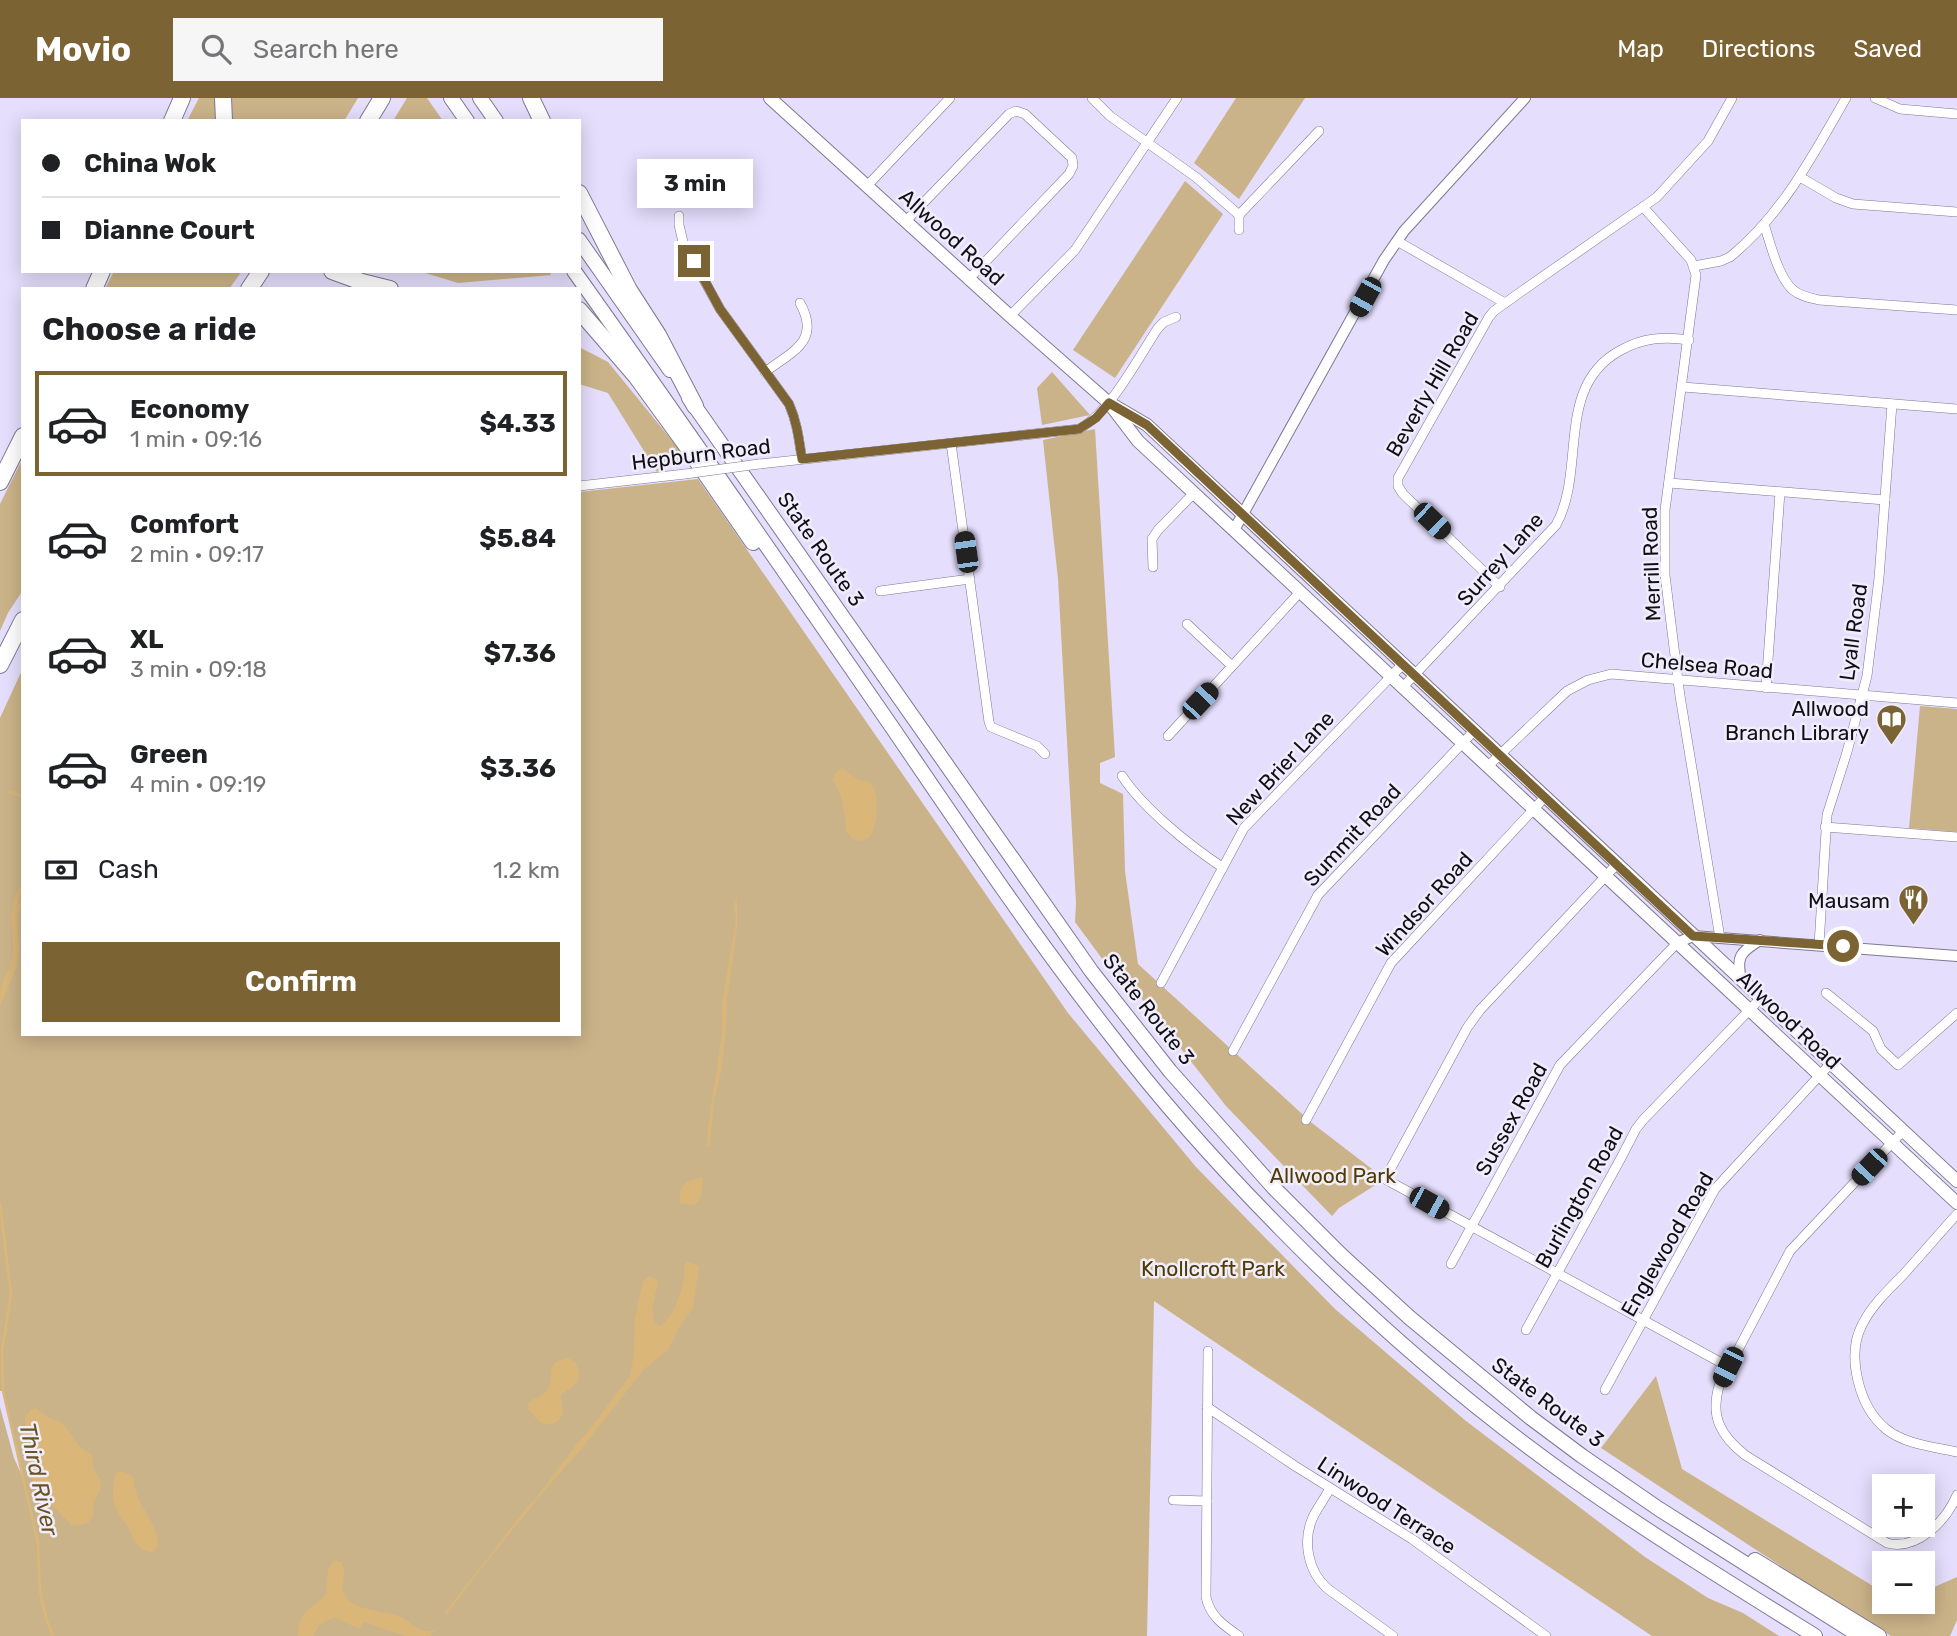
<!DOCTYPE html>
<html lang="en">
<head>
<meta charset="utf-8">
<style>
  :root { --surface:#fff; --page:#f6f6f6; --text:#202124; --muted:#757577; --line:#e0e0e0; --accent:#7c6334 }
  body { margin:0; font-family:Rubik,sans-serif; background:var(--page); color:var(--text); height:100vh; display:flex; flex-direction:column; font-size:26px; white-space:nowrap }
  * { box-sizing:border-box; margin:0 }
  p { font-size:23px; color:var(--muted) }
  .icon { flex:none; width:38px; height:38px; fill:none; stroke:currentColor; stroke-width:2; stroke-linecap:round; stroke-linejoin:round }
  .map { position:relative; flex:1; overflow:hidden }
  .side { position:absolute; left:21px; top:189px; width:560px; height:749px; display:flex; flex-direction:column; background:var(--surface); border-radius:0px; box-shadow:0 4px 18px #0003 }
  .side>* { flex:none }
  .top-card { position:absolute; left:21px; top:21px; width:560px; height:154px; border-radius:0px; box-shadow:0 4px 18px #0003; display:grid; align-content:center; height:154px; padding:0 21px; background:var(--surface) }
  .buttons { position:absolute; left:1872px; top:1376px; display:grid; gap:14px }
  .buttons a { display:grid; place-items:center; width:63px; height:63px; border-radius:0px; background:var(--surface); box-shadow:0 4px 18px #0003; font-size:35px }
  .end { position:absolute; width:32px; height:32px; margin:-16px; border:9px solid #7c6334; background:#fff; box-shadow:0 0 0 4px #fff }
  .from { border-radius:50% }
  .bubble { position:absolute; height:49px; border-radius:0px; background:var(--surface); box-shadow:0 4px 18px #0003; font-size:23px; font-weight:700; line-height:49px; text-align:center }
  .car { position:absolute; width:21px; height:42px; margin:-21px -10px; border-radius:9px; box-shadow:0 0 5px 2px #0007; background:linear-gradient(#222 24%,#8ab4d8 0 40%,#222 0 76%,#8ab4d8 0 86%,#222 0) }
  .top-card b { display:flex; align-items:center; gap:24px; height:66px; font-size:26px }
  .top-card b+b { border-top:2px solid var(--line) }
  .top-card i { width:18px; height:18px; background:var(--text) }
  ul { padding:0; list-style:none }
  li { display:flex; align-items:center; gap:21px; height:105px; margin:0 14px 10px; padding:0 7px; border:4px solid transparent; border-radius:0px }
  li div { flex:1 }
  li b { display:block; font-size:26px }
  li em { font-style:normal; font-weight:700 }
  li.active { border-color:var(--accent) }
  li>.icon { width:63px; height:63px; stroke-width:1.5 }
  h2 { padding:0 21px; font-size:32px; line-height:84px }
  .pay { display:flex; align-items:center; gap:18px; height:77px; padding:0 21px; font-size:26px }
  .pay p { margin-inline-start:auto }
  .cta { display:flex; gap:14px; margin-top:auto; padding:14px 21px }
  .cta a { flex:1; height:80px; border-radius:0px; background:var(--accent); color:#fff; font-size:28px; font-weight:700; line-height:80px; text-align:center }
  header { display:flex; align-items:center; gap:42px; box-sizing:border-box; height:98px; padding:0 35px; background:var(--accent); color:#fff }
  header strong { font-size:33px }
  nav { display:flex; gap:38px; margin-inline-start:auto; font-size:24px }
  .search { width:490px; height:63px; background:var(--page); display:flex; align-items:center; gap:18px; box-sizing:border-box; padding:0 24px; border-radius:0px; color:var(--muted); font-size:26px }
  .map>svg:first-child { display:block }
</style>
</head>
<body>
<header>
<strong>Movio</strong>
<div class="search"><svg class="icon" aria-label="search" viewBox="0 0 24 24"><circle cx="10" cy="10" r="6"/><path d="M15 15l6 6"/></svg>Search here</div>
<nav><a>Map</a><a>Directions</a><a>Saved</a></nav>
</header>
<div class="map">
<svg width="1957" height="1538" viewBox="0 0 1957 1538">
  <rect width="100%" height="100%" fill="#e5defc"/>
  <!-- green -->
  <g fill="#cbb389">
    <path d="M199 0H358L344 23H187Z"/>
    <path d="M407 0H427L443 23H393Z"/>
    <path d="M1236 0H1305L1239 101 1194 65Z"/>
    <path d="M1185 83 1223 116 1115 280 1073 252Z"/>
    <path d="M114 173H242L229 191H105Z"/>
    <path d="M419 173H549L551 177 458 185Z"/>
    <path d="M579 249 608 264 687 361 657 374 608 295 579 286Z"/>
    <path d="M1052 274 1090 317 1042 327 1037 290Z"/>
    <path d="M1095 331 1115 659 1100 665V685L1123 696 1125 773 1138 866 1312 1025 1385 1081 1339 1110 1332 1118 1226 1008 1138 896 1134 904 1075 824 1076 805 1058 481 1043 342Z"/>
    <path d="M23 360V492L8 515 0 533V406Z"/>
    <path d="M698 381 1068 915 1196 1069 1335 1211 1466 1323 1645 1459 1708 1500 1743 1515 1779 1538H1652L1154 1203 1147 1538H0V1309L14 1360 23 1380 3 1293H0V620L23 570V936H579V394Z"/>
    <path d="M1920 608 1957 611V734L1909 730Z"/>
    <path d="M1656 1278 1682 1371 1881 1493H1885V1503H1923V1494L1957 1479V1522L1950 1538H1891L1805 1484 1601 1350Z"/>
  </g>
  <!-- water -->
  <g fill="#dab779">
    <path d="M842 670C848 673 850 677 856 680 861 683 867 682 871 686 880 697 878 725 871 737 868 741 866 741 861 743L853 741 846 733 845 718 841 698 833 681 836 675Z"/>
    <path d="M23 784V794L19 801 17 813 19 851 17 868 0 908C0 897 1 885 6 876 11 867 9 876 11 866 19 834 1 817 23 784Z"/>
    <path d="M737 797V829L727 901 726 931 720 980 714 1001 710 1048 707 1049 708 1031 722 936V906L736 821 734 809Z"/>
    <path d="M703 1079 702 1094 699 1103 693 1107 680 1105V1093L686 1084Z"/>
    <path d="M687 1164 699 1168 693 1210 679 1229 668 1252 644 1271 577 1356 544 1393 491 1458 446 1517 445 1515 528 1408 535 1402 580 1342 588 1334 630 1278 633 1262 635 1221 643 1183 649 1178 658 1183 652 1211 654 1225 661 1228C673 1219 681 1196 684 1181 685 1174 683 1170 687 1164Z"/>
    <path d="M568 1260 576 1265 579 1276 578 1284 561 1297C560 1303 563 1308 563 1314 562 1324 548 1330 540 1324 536 1321 532 1315 528 1311V1306C533 1300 542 1298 547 1292 557 1279 542 1264 568 1260Z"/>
    <path d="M35 1310 49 1320 56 1322 64 1327 79 1348 92 1357 93 1370 101 1383 100 1391 93 1406 94 1416 88 1425 73 1428 40 1396 30 1378 25 1320 31 1312Z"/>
    <path d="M122 1373 133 1379C135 1387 136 1399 141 1406 149 1419 157 1432 158 1448L153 1454C140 1454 135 1444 130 1433 127 1426 121 1420 117 1413 112 1403 111 1384 117 1374Z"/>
    <path d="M335 1462 341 1464C348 1476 340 1487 344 1496 352 1514 386 1512 400 1519 408 1522 416 1532 424 1533 427 1534 433 1532 435 1532L430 1538H405L364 1524 361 1529 357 1530 334 1519 319 1527 313 1538H298C298 1512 312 1512 326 1496 328 1484 325 1470 335 1462Z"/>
  </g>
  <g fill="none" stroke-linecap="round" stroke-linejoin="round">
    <!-- stream -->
    <g stroke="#dab779" stroke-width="2.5">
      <path d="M9 694 23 698"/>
      <path d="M17 816 23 800"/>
      <path d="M0 1106 11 1197 2 1252 3 1293 38 1445 40 1494 47 1523 53 1538"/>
    </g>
    <defs>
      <g id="minor">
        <path d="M1092 0 1110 18 1197 80 1239 117V132"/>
        <path d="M1875 0 1900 11 1957 16"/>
        <path d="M1800 79 1836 100 1853 106 1957 114"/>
        <path d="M867 88 950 0"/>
        <path d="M1643 109 1691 162 1696 177 1665 412V477L1680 598 1720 840"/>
        <path d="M1239 117 1319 33"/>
        <path d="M679 118V127L683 144 720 211 789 306C797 324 799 342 802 361"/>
        <path d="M906 123 1009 16 1016 13 1025 16 1072 60 1073 68 1069 76 969 181"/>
        <path d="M1764 126C1770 144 1778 179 1793 192 1800 198 1810 200 1819 202L1957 212"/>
        <path d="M1397 143 1505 205"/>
        <path d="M1694 168 1721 163 1730 159C1782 117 1813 57 1846 0"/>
        <path d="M1010 218 1075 152 1177 0"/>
        <path d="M765 274C793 253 821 243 800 205"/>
        <path d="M1683 289 1957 311"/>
        <path d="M951 345 989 624 991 629 1037 648 1045 656"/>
        <path d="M759 366 1079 331C1110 315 1138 260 1158 230L1164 224 1176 219"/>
        <path d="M1669 385 1885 402"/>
        <path d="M579 388 685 376"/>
        <path d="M1153 469 1152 441 1158 432 1194 395"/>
        <path d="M1500 489 1403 396 1398 388V380L1489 219 1494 213 1522 193 1657 99 1708 43 1732 0"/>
        <path d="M880 493 970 481"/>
        <path d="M1187 526 1232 568"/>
        <path d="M1403 589 1556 427C1587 371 1554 288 1621 252 1643 240 1664 238 1689 242"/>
        <path d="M1766 590 1780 394"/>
        <path d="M1168 638 1300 494"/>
        <path d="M1488 668 1567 593 1588 582 1611 576 1957 605"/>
        <path d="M1122 678C1144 711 1189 747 1222 769"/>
        <path d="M1825 729 1957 739"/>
        <path d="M1617 766 1480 912 1467 930 1385 1081 1729 1269"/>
        <path d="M1819 847 1827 717 1847 654 1867 578 1879 480 1892 306"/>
        <path d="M1161 885 1244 730 1403 566"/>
        <path d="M1826 895 1873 933 1881 951 1898 967 1957 915"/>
        <path d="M1233 953 1318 797 1474 633"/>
        <path d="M1306 1022 1391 865 1545 699"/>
        <path d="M1903 1033 1790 1153 1719 1288C1710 1319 1721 1338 1745 1357L1887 1445C1917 1453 1946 1423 1957 1397"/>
        <path d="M1957 1116C1939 1136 1921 1157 1903 1177 1888 1192 1872 1207 1862 1227 1846 1258 1859 1309 1886 1331 1904 1346 1934 1349 1957 1354"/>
        <path d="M1451 1166 1560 967 1677 845"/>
        <path d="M1526 1232 1621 1060 1636 1031 1643 1022 1761 900"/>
        <path d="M1208 1253 1206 1499C1210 1518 1223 1527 1239 1538"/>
        <path d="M1605 1292 1715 1091 1831 965"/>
        <path d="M1207 1309 1295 1368 1412 1441 1546 1538"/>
        <path d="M1330 1390C1325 1400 1318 1409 1313 1419 1302 1443 1308 1474 1328 1491L1393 1538"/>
        <path d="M1173 1402 1207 1403"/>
      </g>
      <g id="tertiary">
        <path d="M1234 432 1384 162 1404 133 1525 0"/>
        <path d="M1677 845 1693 838 1957 858"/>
        <path d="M1741 882C1736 859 1740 854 1760 842"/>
      </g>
      <g id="secondary">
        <path d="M770 0 1010 218 1109 305 1138 343 1957 1105"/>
        <path d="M1113 307 1147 327 1957 1083"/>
      </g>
      <g id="trunk">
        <path d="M451 0 467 23"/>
        <path d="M480 0 496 23"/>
        <path d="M579 142 670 272"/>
        <path d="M574 173C683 326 789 480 896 635 966 738 1036 842 1113 940 1164 1007 1221 1070 1280 1130 1369 1221 1467 1306 1571 1380 1650 1436 1733 1487 1815 1538"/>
        <path d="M689 300 1092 874 1170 973 1274 1090 1341 1157 1410 1220 1531 1320 1582 1358 1659 1411 1860 1538"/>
        <path d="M1755 1462 1879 1538"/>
      </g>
      <g id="motorway">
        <path d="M223 0 224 23"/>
        <path d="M531 0 542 23"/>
        <path d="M172 23 182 0"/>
        <path d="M368 23 382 0"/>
        <path d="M579 95 629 192 658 237 695 308"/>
        <path d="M332 173 362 184 390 191"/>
        <path d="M94 191 102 173"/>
        <path d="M249 191 261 173"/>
        <path d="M579 212 636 278 684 344 753 444"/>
        <path d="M0 384 23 338"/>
        <path d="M0 567 23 522"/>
      </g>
    </defs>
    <!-- minor casing -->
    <use href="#minor" stroke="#7e7892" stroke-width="10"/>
    <!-- tertiary casing -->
    <use href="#tertiary" stroke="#7e7892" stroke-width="12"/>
    <!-- secondary casing -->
    <use href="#secondary" stroke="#7e7892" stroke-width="14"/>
    <!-- trunk casing -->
    <use href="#trunk" stroke="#7e7892" stroke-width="16"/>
    <!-- motorway casing -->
    <use href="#motorway" stroke="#7e7892" stroke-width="18"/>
    <!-- minor -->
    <use href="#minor" stroke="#fff" stroke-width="9"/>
    <!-- tertiary -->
    <use href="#tertiary" stroke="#fff" stroke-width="10"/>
    <!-- secondary -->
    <use href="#secondary" stroke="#fff" stroke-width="12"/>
    <!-- trunk -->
    <use href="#trunk" stroke="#fff" stroke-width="14"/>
    <!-- motorway -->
    <use href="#motorway" stroke="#fff" stroke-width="16"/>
    <defs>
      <path id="minor-bridge" d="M685 376 759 366"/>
    </defs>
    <!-- minor-bridge casing -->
    <use href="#minor-bridge" stroke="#7e7892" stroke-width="10" stroke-linecap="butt"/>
    <!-- minor-bridge -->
    <use href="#minor-bridge" stroke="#fff" stroke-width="9"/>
  </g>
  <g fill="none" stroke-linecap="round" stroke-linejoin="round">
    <!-- route -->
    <path stroke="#7c6334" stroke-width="9" d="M694 163 720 211 789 306C797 324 799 342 802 361L1079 331 1096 320 1109 305 1147 327 1693 838 1843 848"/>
  </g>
  <!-- icons -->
  <defs>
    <symbol id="library-pin" viewBox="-11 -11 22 30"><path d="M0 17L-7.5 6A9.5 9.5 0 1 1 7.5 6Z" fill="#7c6334" stroke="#f1eefb"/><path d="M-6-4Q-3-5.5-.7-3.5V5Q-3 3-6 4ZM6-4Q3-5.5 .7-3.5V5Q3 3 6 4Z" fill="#fff"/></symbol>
    <symbol id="restaurant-pin" viewBox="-11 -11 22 30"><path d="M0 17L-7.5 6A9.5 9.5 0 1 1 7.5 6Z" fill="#7c6334" stroke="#f1eefb"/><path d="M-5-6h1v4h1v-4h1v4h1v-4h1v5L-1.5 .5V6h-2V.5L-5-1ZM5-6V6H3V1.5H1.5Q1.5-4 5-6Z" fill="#fff"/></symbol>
  </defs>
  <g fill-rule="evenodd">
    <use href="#library-pin" x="1874" y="604" width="35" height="47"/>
    <use href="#restaurant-pin" x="1896" y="784" width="35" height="47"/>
  </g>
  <g text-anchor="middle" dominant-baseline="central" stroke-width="5" stroke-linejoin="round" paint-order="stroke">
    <!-- street labels -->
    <g font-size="21" fill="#110e18" stroke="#f1eefb">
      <text transform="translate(952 139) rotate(42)">Allwood Road</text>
      <text transform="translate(1432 286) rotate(-60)">Beverly Hill Road</text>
      <text transform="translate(701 356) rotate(-7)">Hepburn Road</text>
      <text transform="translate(821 451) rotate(55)">State Route 3</text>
      <text transform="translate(1500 461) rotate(-48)">Surrey Lane</text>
      <text transform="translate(1651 466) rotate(-92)">Merrill Road</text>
      <text transform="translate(1853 534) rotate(-82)">Lyall Road</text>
      <text transform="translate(1707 567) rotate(5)">Chelsea Road</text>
      <text transform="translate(1280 670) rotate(-47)">New Brier Lane</text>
      <text transform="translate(1352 737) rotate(-47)">Summit Road</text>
      <text transform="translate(1424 806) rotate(-48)">Windsor Road</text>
      <text transform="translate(1149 911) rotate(52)">State Route 3</text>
      <text transform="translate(1789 922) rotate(43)">Allwood Road</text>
      <text transform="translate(1511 1021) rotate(-61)">Sussex Road</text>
      <text transform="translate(1579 1099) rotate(-61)">Burlington Road</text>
      <text transform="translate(1667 1146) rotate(-60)">Englewood Road</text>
      <text transform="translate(1548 1304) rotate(37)">State Route 3</text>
      <text transform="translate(1387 1407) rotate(33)">Linwood Terrace</text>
    </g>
    <!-- poi labels -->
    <g font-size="21" fill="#110e18" stroke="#f1eefb" text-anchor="end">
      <text x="1869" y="610">Allwood<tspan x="1869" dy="24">Branch Library</tspan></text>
      <text x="1890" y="802">Mausam</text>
    </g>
    <!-- park labels -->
    <g font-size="21" fill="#503904" stroke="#f1eefb">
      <text x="1333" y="1077">Allwood Park</text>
      <text x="1213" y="1170">Knollcroft Park</text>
    </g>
    <!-- water labels -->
    <g font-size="23" font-style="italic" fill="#6a5223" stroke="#f1eefb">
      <text transform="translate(39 1381) rotate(78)">Third River</text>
    </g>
  </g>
</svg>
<div class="buttons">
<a>+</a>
<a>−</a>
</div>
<i class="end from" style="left:1843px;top:848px"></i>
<i class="end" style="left:694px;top:163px"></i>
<div class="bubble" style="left:637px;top:61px;width:116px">3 min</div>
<i class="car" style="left:1365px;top:199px;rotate:209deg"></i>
<i class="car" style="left:1432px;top:423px;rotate:134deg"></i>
<i class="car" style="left:966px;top:454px;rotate:352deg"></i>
<i class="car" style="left:1200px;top:603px;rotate:43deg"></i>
<i class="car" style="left:1869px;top:1069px;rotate:223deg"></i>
<i class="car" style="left:1429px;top:1105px;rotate:119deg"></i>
<i class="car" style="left:1728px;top:1269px;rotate:206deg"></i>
<div class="top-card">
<b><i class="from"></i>China Wok</b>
<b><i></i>Dianne Court</b>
</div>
<section class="side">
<h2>Choose a ride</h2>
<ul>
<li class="active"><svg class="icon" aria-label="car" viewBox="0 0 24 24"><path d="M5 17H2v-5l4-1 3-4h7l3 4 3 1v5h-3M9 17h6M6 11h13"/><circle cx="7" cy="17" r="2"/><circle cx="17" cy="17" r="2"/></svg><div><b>Economy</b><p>1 min · 09:16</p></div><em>$4.33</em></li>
<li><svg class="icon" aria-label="car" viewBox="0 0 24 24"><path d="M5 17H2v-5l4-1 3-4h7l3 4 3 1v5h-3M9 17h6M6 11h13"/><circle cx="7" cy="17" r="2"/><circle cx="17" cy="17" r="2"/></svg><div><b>Comfort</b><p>2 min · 09:17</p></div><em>$5.84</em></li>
<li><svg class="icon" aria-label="car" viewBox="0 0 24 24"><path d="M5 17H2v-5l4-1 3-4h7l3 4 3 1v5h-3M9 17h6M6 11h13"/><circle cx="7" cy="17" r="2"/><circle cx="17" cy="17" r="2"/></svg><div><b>XL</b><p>3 min · 09:18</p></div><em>$7.36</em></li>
<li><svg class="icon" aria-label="car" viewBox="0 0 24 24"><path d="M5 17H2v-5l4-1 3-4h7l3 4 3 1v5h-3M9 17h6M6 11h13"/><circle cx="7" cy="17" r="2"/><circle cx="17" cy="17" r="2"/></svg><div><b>Green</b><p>4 min · 09:19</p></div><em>$3.36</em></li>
</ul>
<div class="pay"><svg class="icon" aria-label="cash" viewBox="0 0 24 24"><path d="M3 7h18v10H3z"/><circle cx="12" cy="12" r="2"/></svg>Cash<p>1.2 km</p></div>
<div class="cta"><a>Confirm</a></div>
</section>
</div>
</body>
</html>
